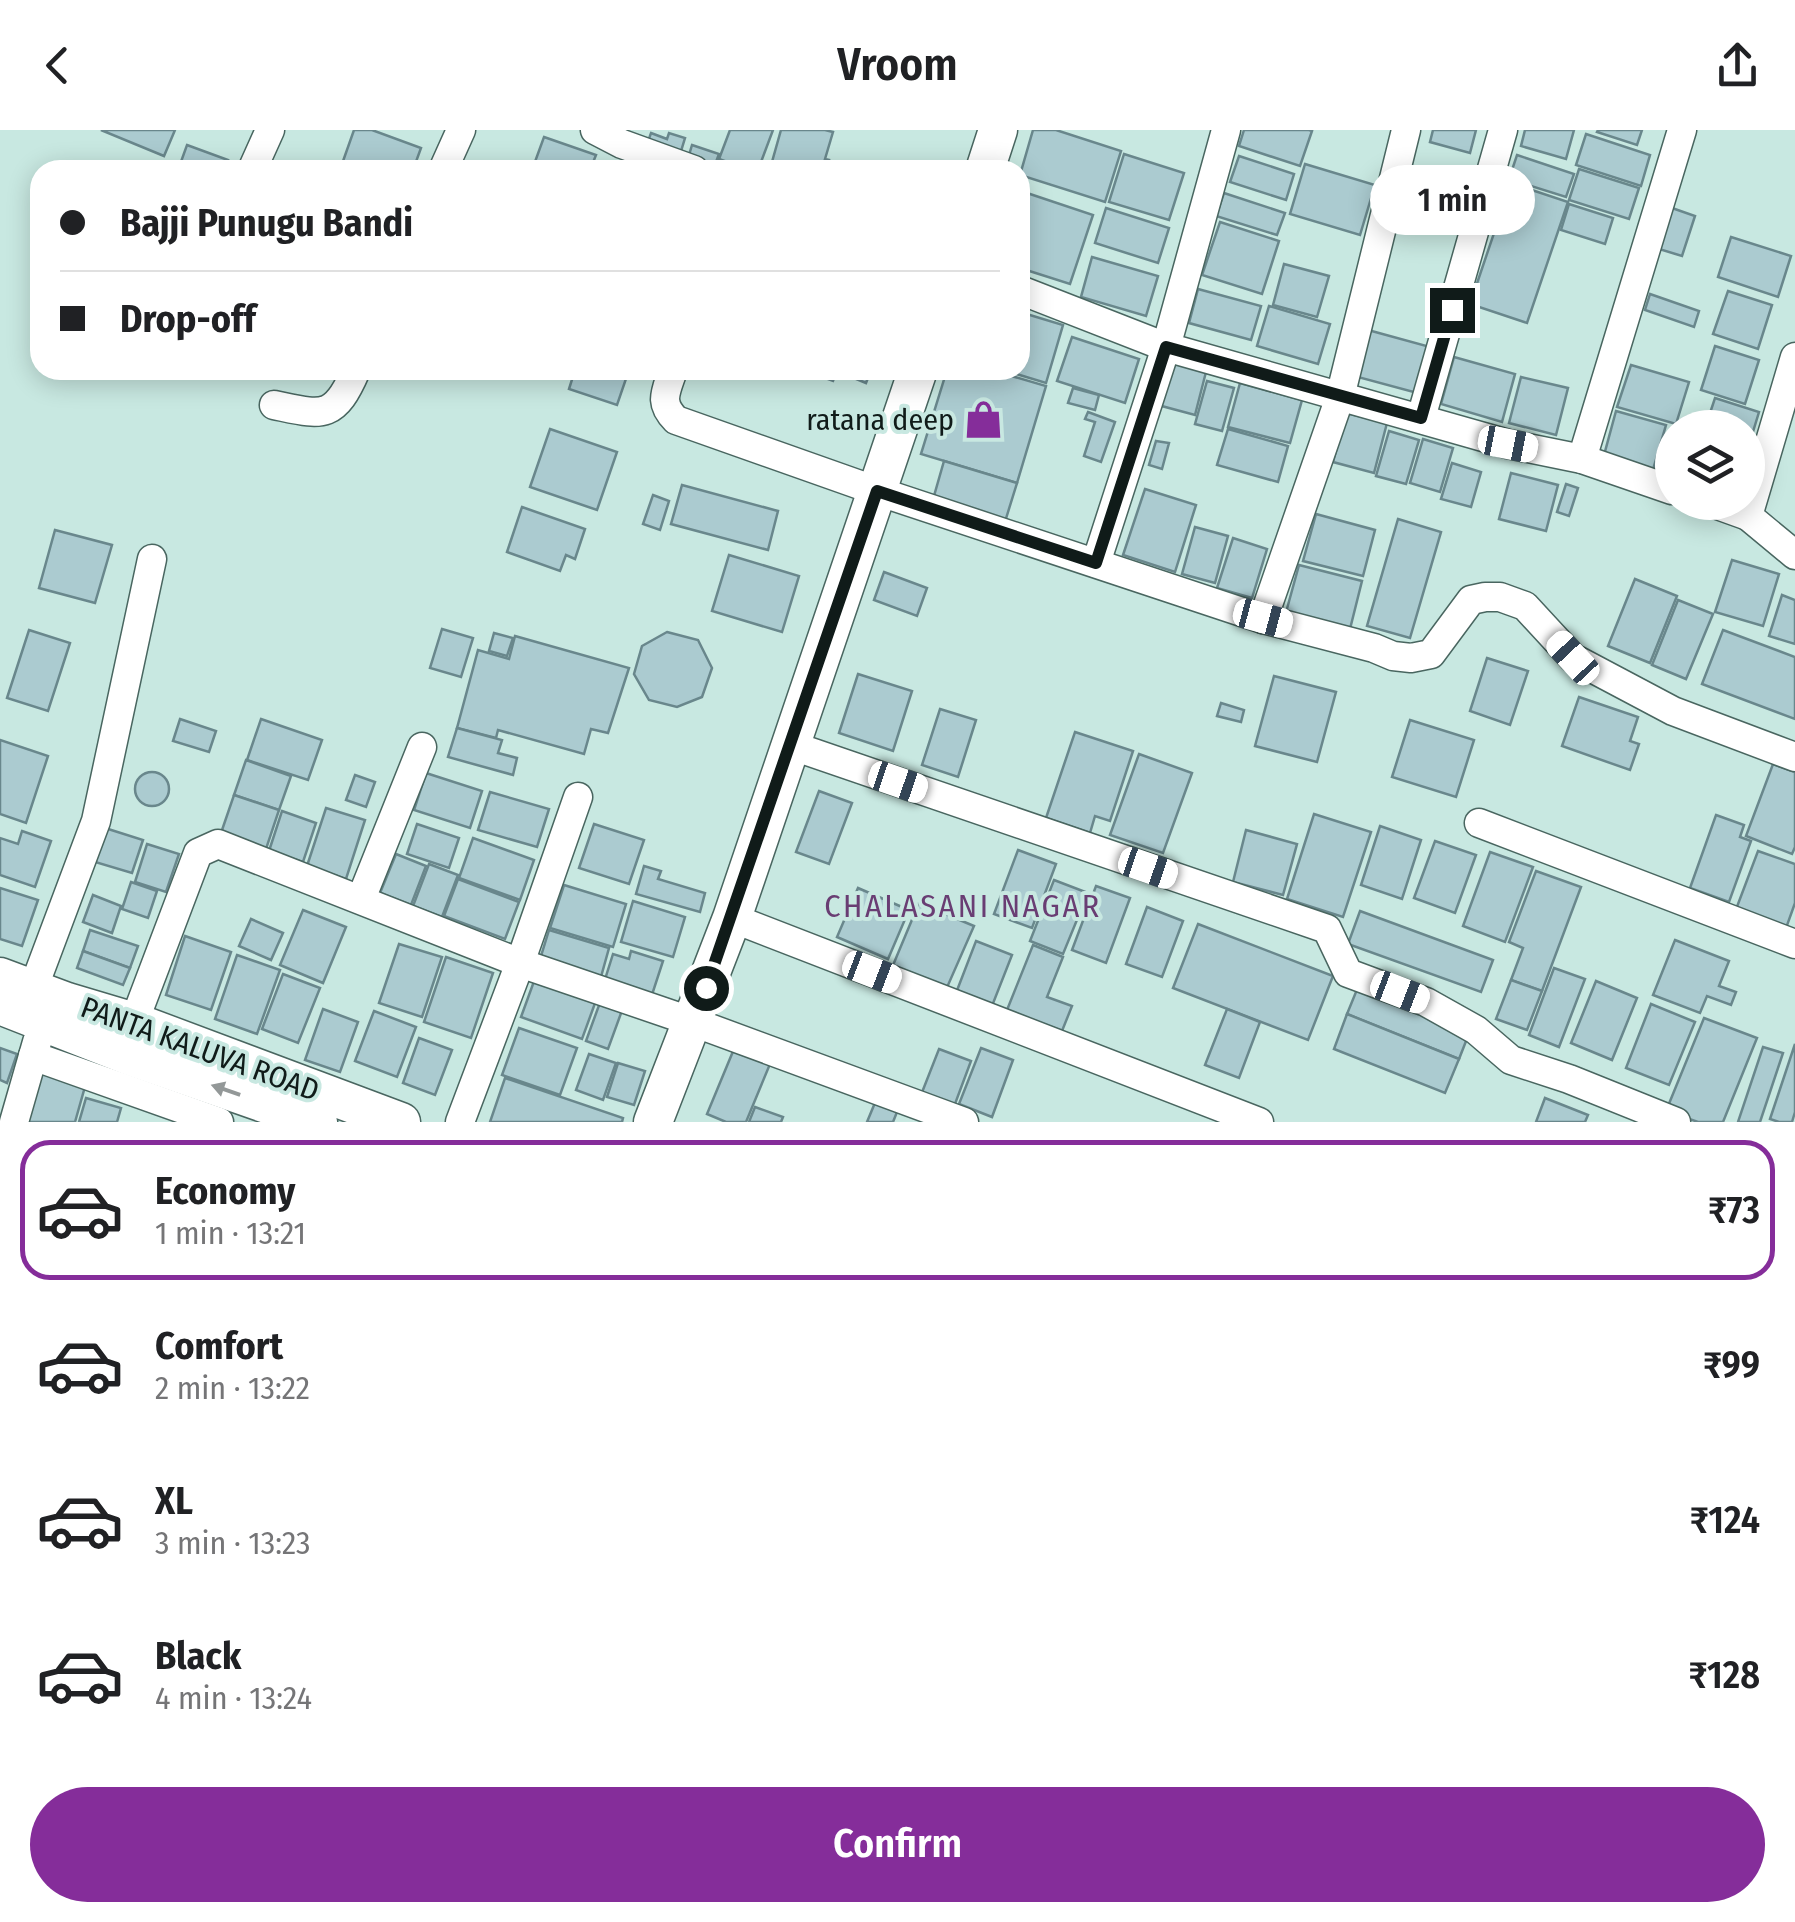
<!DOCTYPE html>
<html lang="en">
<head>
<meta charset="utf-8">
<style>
  :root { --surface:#fff; --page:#f6f6f6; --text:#202124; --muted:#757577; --line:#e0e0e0; --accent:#852d9a }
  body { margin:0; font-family:"Fira Sans Condensed",sans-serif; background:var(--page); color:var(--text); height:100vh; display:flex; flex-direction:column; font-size:38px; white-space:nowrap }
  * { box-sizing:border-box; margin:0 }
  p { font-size:32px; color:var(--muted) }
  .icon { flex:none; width:55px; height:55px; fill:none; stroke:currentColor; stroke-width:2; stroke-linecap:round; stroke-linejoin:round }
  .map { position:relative; height:992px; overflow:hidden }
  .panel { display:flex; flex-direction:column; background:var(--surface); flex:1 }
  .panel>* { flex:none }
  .banner { position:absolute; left:30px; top:30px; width:1000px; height:220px; border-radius:30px; box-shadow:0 5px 25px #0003; display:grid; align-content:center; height:220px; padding:0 30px; background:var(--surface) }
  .fabs { position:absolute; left:1655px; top:280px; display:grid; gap:20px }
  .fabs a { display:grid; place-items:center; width:110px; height:110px; border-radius:50%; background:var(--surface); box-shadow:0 5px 25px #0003; font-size:50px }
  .end { position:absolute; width:45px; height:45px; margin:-22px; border:12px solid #101b19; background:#fff; box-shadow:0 0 0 5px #fff }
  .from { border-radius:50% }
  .bubble { position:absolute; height:70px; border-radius:35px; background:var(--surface); box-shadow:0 5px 25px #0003; font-size:32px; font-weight:600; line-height:70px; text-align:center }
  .car { position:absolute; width:30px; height:60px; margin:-30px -15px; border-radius:12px; box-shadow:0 0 8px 2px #0007; background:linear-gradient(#fff 24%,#345 0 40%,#fff 0 76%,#345 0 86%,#fff 0) }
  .banner b { display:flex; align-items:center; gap:35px; height:95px; font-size:38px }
  .banner b+b { border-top:2px solid var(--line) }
  .banner i { width:25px; height:25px; background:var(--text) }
  ul { padding:18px 0 0; list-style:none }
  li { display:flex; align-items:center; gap:30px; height:140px; margin:0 20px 15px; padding:0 10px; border:5px solid transparent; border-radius:30px }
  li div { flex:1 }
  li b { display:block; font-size:38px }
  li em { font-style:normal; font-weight:600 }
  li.on { border-color:var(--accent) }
  li>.icon { width:90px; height:90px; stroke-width:1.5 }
  .primary-button { display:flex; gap:20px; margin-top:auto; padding:20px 30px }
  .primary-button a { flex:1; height:115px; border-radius:60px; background:var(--accent); color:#fff; font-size:40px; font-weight:600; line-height:115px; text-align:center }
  header { display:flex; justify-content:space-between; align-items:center; height:130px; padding:0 30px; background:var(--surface); font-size:45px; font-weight:600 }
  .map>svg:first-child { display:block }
</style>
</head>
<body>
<header><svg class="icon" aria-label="back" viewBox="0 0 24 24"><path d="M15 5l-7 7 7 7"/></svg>Vroom<svg class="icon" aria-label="share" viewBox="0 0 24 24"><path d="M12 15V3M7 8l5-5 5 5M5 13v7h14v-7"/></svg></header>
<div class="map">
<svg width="1795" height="992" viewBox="0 0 1795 992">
  <rect width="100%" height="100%" fill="#c8e8e1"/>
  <!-- building -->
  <g fill="#abcbd0" stroke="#69878c" stroke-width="2.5">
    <path d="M101 0H175L164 26Z"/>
    <path d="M354 0H372L421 18 413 40H359L342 34Z"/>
    <path d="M730 0H773L758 40H749L719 29Z"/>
    <path d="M781 0H825L833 2 825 29 829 30 826 40 770 39Z"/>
    <path d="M1033 0H1056L1121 21 1105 72 1020 45Z"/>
    <path d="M1244 0H1309L1312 1 1300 36 1239 16Z"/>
    <path d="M1433 0H1476L1470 23 1430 12Z"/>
    <path d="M1525 0H1574L1566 29 1521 16Z"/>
    <path d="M1598 0H1642L1637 15 1597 2Z"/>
    <path d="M651 3 667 9 669 3 685 8 678 31 645 20Z"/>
    <path d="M1586 4 1650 25 1641 56 1576 35Z"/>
    <path d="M544 7 596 25 590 40H532Z"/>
    <path d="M187 15 228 30 224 40H178Z"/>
    <path d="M692 15 719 24 713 40 687 32Z"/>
    <path d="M1124 24 1184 43 1169 90 1109 72Z"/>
    <path d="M1517 25 1574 44 1566 67 1509 49Z"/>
    <path d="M1239 26 1294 44 1286 70 1230 52Z"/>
    <path d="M1305 34 1375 55 1360 105 1290 84Z"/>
    <path d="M1579 39 1639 58 1629 89 1569 70Z"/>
    <path d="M1511 53 1568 72 1527 193 1470 174Z"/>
    <path d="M1024 62 1093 85 1070 154 1020 138V74Z"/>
    <path d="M1224 63 1285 83 1277 105 1216 86Z"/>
    <path d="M1569 74 1613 88 1605 114 1561 100Z"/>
    <path d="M1106 78 1169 98 1158 133 1095 113Z"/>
    <path d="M1672 78 1695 86 1682 126 1659 119Z"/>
    <path d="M1220 92 1279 111 1262 164 1202 145Z"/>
    <path d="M1731 107 1791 126 1778 167 1718 147Z"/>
    <path d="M1092 127 1158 146 1146 186 1081 167Z"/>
    <path d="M1284 134 1329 146 1317 187 1273 175Z"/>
    <path d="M1198 159 1261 176 1251 210 1189 193Z"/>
    <path d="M1728 161 1772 175 1758 219 1713 204Z"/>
    <path d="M1650 164 1699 181 1694 197 1645 180Z"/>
    <path d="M1269 176 1330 194 1318 234 1257 216Z"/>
    <path d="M1020 182 1063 195 1046 253 1003 240H1020Z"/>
    <path d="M1368 200 1434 218 1421 264 1354 246Z"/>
    <path d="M1072 207 1139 229 1125 273 1057 251Z"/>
    <path d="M1715 216 1759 230 1745 274 1701 260Z"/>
    <path d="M1454 227 1515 244 1502 292 1441 274Z"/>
    <path d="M1170 232 1206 242 1195 285 1158 275Z"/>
    <path d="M1631 235 1689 252 1676 294 1617 277Z"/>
    <path d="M575 240H629L617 275 569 259Z"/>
    <path d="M804 240H871L866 253 837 241 833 251Z"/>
    <path d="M947 240H991L1046 256 1017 353 921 324Z"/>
    <path d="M1521 247 1568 258 1556 305 1509 293Z"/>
    <path d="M1207 251 1234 258 1222 301 1195 294Z"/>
    <path d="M1240 253 1302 270 1290 313 1228 297Z"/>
    <path d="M1073 258 1099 265 1095 280 1068 273Z"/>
    <path d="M1715 268 1759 282 1748 318V298H1705Z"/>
    <path d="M1616 281 1666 295 1652 343 1603 329Z"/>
    <path d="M1088 282 1115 292 1101 332 1084 326 1095 292 1085 289Z"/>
    <path d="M1346 283 1387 293 1374 343 1333 332Z"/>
    <path d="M550 299 617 322 597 380 530 357Z"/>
    <path d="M1228 299 1288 316 1278 352 1217 335Z"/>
    <path d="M1389 301 1419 310 1406 354 1376 346Z"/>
    <path d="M1423 309 1453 318 1440 362 1410 353Z"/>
    <path d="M1156 311 1169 313 1162 339 1149 335Z"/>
    <path d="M944 331 1017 353 1004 395 932 373Z"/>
    <path d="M1452 333 1481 342 1471 377 1441 369Z"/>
    <path d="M1511 343 1558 355 1546 401 1499 389Z"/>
    <path d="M1566 354 1578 358 1569 386 1557 382Z"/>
    <path d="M682 355 778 381 768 420 671 394Z"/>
    <path d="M1145 359 1196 375 1175 442 1123 425Z"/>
    <path d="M653 365 669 371 660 400 643 394Z"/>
    <path d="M522 377 585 399 575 429 566 425 560 441 507 422Z"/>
    <path d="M1316 384 1375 400 1363 446 1303 431Z"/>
    <path d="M1398 389 1441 402 1410 508 1367 496Z"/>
    <path d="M1195 397 1228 406 1215 453 1182 444Z"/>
    <path d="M55 400 112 415 95 473 39 458Z"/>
    <path d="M1233 408 1267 419 1252 468 1217 458Z"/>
    <path d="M729 425 799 446 782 502 712 481Z"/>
    <path d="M1732 430 1779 444 1763 496 1715 482Z"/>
    <path d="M1299 435 1362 451 1349 503 1285 486Z"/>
    <path d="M884 442 927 458 917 486 874 470Z"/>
    <path d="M1635 449 1677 466 1650 533 1608 516Z"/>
    <path d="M1782 465 1795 470V514L1769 506Z"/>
    <path d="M1678 470 1713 484 1686 549 1652 535Z"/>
    <path d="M442 499 473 508 461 547 430 538Z"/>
    <path d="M29 500 70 513 48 581 7 568Z"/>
    <path d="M1723 500 1795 527V589L1702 554Z"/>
    <path d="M667 502 698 510 712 538 702 567 677 577 649 570 634 544 642 516Z"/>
    <path d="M494 503 513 508 507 526 489 521Z"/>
    <path d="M515 506 629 538 608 603 591 599 584 624 498 600 496 608 457 598 478 520 509 529Z"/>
    <path d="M1487 528 1528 541 1510 595 1470 581Z"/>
    <path d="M858 544 912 561 893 621 839 603Z"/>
    <path d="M1274 546 1336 562 1317 632 1255 616Z"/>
    <path d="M1579 567 1638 587 1630 611 1639 614 1630 640 1562 616Z"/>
    <path d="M1221 573 1244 580 1241 592 1217 586Z"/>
    <path d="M940 579 976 590 958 647 922 635Z"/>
    <path d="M180 589 216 601 209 622 173 611Z"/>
    <path d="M261 589 322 610 308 650 247 630Z"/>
    <path d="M1410 590 1474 610 1456 667 1392 647Z"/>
    <path d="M457 598 502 610 498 623 517 628 513 645 448 627Z"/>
    <path d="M1075 602 1133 621 1110 691 1095 686 1090 703 1046 688Z"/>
    <path d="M0 610 48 626 26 693 0 684Z"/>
    <path d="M1139 624 1192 643 1163 723 1110 705Z"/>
    <path d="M246 630 291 646 279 680 234 665Z"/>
    <path d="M1773 634 1795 642V717L1792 724 1746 706Z"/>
    <circle cx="152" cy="659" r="17"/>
    <path d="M426 643 482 661 470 698 414 680Z"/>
    <path d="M355 645 375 652 366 677 346 670Z"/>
    <path d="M819 661 852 673 829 734 796 722Z"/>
    <path d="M490 662 549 679 537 717 478 700Z"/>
    <path d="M234 665 279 680 266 719 221 703Z"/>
    <path d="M326 678 365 690 346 749 307 736Z"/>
    <path d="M282 681 316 693 303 732 269 721Z"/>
    <path d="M1314 684 1371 702 1343 787 1287 769Z"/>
    <path d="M1716 685 1744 695 1740 707 1751 711 1729 772 1690 758Z"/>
    <path d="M417 694 459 708 449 738 407 724Z"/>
    <path d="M594 694 644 710 629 754 579 738Z"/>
    <path d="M1380 696 1421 710 1402 769 1361 755Z"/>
    <path d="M105 698 143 710 132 743 95 732Z"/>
    <path d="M1246 700 1297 714 1283 765 1233 752Z"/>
    <path d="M22 701 51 711 35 757 0 745V708L18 714Z"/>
    <path d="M473 708 534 730 520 770 459 748Z"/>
    <path d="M1435 711 1476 725 1455 783 1414 768Z"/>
    <path d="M147 714 179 724 166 762 135 752Z"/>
    <path d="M1018 720 1056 734 1032 798 994 784Z"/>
    <path d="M1758 721 1795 734V773L1785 801 1735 782Z"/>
    <path d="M1490 722 1533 737 1505 812 1463 796Z"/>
    <path d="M396 724 426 736 411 775 380 763Z"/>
    <path d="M429 734 458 745 442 787 413 776Z"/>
    <path d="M644 736 661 741 658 749 705 763 700 782 636 764Z"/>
    <path d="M1536 741 1581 757 1542 861 1511 850 1523 818 1509 812Z"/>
    <path d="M458 749 519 772 505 809 444 786Z"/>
    <path d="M1054 750 1088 763 1063 824 1030 811Z"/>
    <path d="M131 752 157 761 148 788 122 779Z"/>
    <path d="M564 755 626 774 613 817 550 798Z"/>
    <path d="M1096 756 1130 768 1106 833 1072 820Z"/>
    <path d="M0 758 38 770 22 816 0 809Z"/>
    <path d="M858 758 909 780 888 829 837 807Z"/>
    <path d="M93 765 121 776 112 803 83 792Z"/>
    <path d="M633 771 685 787 673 827 621 812Z"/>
    <path d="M919 773 974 796 945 862 891 840Z"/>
    <path d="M1147 777 1183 791 1162 847 1126 834Z"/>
    <path d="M303 780 346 797 323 853 280 835Z"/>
    <path d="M1360 781 1493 830 1481 862 1348 814Z"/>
    <path d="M251 789 283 803 271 830 239 816Z"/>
    <path d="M1198 794 1333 846 1308 910 1173 858Z"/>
    <path d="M90 800 138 816 130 838 83 821Z"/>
    <path d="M549 800 609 818 599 854 538 836Z"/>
    <path d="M185 806 231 822 211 880 166 865Z"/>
    <path d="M1675 810 1729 831 1719 856 1736 862 1731 875 1707 866 1700 883 1653 865Z"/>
    <path d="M976 811 1012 825 992 876 956 863Z"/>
    <path d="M399 814 442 827 422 887 379 873Z"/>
    <path d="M1033 815 1063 827 1047 867 1072 876 1062 901 1007 880Z"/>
    <path d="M83 821 130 838 123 855 77 838Z"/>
    <path d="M631 821 663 831 649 874 602 859 613 824 629 829Z"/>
    <path d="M237 825 280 840 257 904 215 889Z"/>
    <path d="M446 827 493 843 471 908 424 892Z"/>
    <path d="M1554 838 1585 849 1559 917 1529 905Z"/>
    <path d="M537 843 598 865 582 909 521 887Z"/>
    <path d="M283 844 320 858 298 913 262 899Z"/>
    <path d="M1511 850 1542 861 1527 900 1496 889Z"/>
    <path d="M1596 851 1637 868 1612 930 1571 913Z"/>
    <path d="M1358 857 1470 901 1459 929 1347 884Z"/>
    <path d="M602 867 624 875 608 919 586 911Z"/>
    <path d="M1651 874 1695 892 1669 955 1626 938Z"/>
    <path d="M323 879 358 892 340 942 305 930Z"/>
    <path d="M1227 879 1260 892 1239 948 1205 935Z"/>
    <path d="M374 881 416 897 397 947 355 931Z"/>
    <path d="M1347 884 1459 929 1445 963 1334 919Z"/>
    <path d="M1704 888 1757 908 1723 992H1698L1666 981Z"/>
    <path d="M519 898 577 918 560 965 502 945Z"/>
    <path d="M419 908 452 920 435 965 403 953Z"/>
    <path d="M1795 914V982L1792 992H1779L1770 989Z"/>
    <path d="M1763 917 1783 923 1760 992H1738Z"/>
    <path d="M0 918 17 924 7 953 0 950Z"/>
    <path d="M981 918 1013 930 992 987 959 974Z"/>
    <path d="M734 919 770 934 746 992H726L707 984Z"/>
    <path d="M939 919 971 931 952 982 919 970Z"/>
    <path d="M589 924 616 933 603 970 576 960Z"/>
    <path d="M618 933 645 941 634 975 607 967Z"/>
    <path d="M40 940 86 953 75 992H25Z"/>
    <path d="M505 948 623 988 622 992H490Z"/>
    <path d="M86 968 121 978 117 992H79Z"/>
    <path d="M877 968 899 977 893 992H867Z"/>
    <path d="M1545 968 1588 985 1585 992H1536Z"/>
    <path d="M755 977 783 987 781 992H749Z"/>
  </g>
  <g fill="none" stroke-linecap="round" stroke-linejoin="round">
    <defs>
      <g id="street">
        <path d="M595 0 622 14 694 40"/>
        <path d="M252 40 270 0"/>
        <path d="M443 40 461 0"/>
        <path d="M1020 160 1166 217 1508 314 1582 329 1672 360"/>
        <path d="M1795 227 1748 386 1795 425"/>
        <path d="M673 240C666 262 658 272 676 290L877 361 1263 489 1374 518 1393 526 1411 528 1431 524 1471 470 1485 467H1500L1525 476 1573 528 1673 581 1795 627"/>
        <path d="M274 275C322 285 334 291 356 240"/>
        <path d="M1421 288 1503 0"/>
        <path d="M1582 329 1682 0"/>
        <path d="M1709 372 1748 386"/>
        <path d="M1096 433 1166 217 1226 0"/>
        <path d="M1263 489 1340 267 1406 0"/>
        <path d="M790 615 1327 799 1348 843 1426 872 1476 900 1511 930 1569 949 1676 992"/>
        <path d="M1479 693 1795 814"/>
        <path d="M361 769 422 617"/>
        <path d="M732 788 1259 992"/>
        <path d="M33 859 96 691 152 429"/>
        <path d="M134 892 198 723 218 714 520 833 693 892 964 992"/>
        <path d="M33 926 219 992"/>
        <path d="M14 992 37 912"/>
        <path d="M460 992 520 833 578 667"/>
      </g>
      <g id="secondary">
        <path d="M985 40 998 0"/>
        <path d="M0 847 67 872 134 892 401 992"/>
        <path d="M0 875 130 926 318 992"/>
        <path d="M653 992 732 788 918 240"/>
      </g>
    </defs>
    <!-- street casing -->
    <use href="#street" stroke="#496660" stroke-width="31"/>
    <!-- secondary casing -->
    <use href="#secondary" stroke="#496660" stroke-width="41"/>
    <!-- street -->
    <use href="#street" stroke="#fff" stroke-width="28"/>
    <!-- secondary -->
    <use href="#secondary" stroke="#fff" stroke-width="38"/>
  </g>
  <!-- one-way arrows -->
  <defs><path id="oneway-solid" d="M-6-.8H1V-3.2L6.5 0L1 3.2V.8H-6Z" transform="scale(2.5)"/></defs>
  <use fill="#939898" href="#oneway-solid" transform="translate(226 960) rotate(-161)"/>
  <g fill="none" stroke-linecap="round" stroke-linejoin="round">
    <!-- route -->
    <path stroke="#101b19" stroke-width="12" d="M706 858 877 361 1096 433 1166 217 1421 288 1452 180"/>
  </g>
  <!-- icons -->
  <defs>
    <symbol id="shop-bare" viewBox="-9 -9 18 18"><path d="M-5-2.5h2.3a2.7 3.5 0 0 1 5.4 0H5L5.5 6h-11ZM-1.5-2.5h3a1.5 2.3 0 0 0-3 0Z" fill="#852d9a" stroke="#c8e8e1" stroke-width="2.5" paint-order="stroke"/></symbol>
  </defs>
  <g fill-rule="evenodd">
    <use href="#shop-bare" x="956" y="262" width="55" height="55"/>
  </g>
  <g text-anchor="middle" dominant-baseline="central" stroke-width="8" stroke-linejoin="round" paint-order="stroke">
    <!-- poi labels -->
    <g font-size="30" fill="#101b19" stroke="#c8e8e1" text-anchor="end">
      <text x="954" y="290">ratana deep</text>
    </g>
    <!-- street labels -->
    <g font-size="30" fill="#101b19" stroke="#c8e8e1">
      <text transform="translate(200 919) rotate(20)">PANTA KALUVA ROAD</text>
    </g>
    <!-- neighbourhood labels -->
    <g font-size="32" letter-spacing="2.5" fill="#693d73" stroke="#c8e8e1">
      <text x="963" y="776">CHALASANI NAGAR</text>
    </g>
  </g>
</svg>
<div class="fabs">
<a><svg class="icon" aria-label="layers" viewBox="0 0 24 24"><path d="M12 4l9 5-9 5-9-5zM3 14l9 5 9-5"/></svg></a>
</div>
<i class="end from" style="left:706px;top:858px"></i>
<i class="end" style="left:1452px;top:180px"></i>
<div class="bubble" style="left:1370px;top:35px;width:165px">1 min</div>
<i class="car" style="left:1508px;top:314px;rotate:101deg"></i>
<i class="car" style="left:1263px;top:488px;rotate:105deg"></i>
<i class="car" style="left:1573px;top:528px;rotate:317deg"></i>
<i class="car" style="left:898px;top:652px;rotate:109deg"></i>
<i class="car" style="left:1148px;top:738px;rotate:109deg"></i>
<i class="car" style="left:872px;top:842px;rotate:111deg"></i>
<i class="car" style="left:1400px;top:862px;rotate:111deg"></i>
<div class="banner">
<b><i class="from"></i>Bajji Punugu Bandi</b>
<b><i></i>Drop-off</b>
</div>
</div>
<section class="panel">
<ul>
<li class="on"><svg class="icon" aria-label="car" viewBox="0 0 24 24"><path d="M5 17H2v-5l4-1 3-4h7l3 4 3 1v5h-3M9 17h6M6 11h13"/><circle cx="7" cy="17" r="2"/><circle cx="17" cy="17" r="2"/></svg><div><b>Economy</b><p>1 min · 13:21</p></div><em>₹73</em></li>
<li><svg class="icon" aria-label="car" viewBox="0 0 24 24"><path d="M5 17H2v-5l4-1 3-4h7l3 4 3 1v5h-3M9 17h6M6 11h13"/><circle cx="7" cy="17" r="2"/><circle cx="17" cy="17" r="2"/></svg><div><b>Comfort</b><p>2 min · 13:22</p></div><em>₹99</em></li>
<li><svg class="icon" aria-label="car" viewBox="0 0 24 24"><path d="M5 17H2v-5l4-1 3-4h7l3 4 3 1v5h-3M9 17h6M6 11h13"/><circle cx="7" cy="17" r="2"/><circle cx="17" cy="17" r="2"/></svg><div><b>XL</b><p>3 min · 13:23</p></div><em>₹124</em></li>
<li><svg class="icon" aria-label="car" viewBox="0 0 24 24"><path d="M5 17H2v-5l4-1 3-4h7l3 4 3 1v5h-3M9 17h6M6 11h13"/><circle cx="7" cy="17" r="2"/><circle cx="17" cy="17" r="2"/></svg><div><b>Black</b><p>4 min · 13:24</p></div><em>₹128</em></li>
</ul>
<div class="primary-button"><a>Confirm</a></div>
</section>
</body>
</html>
